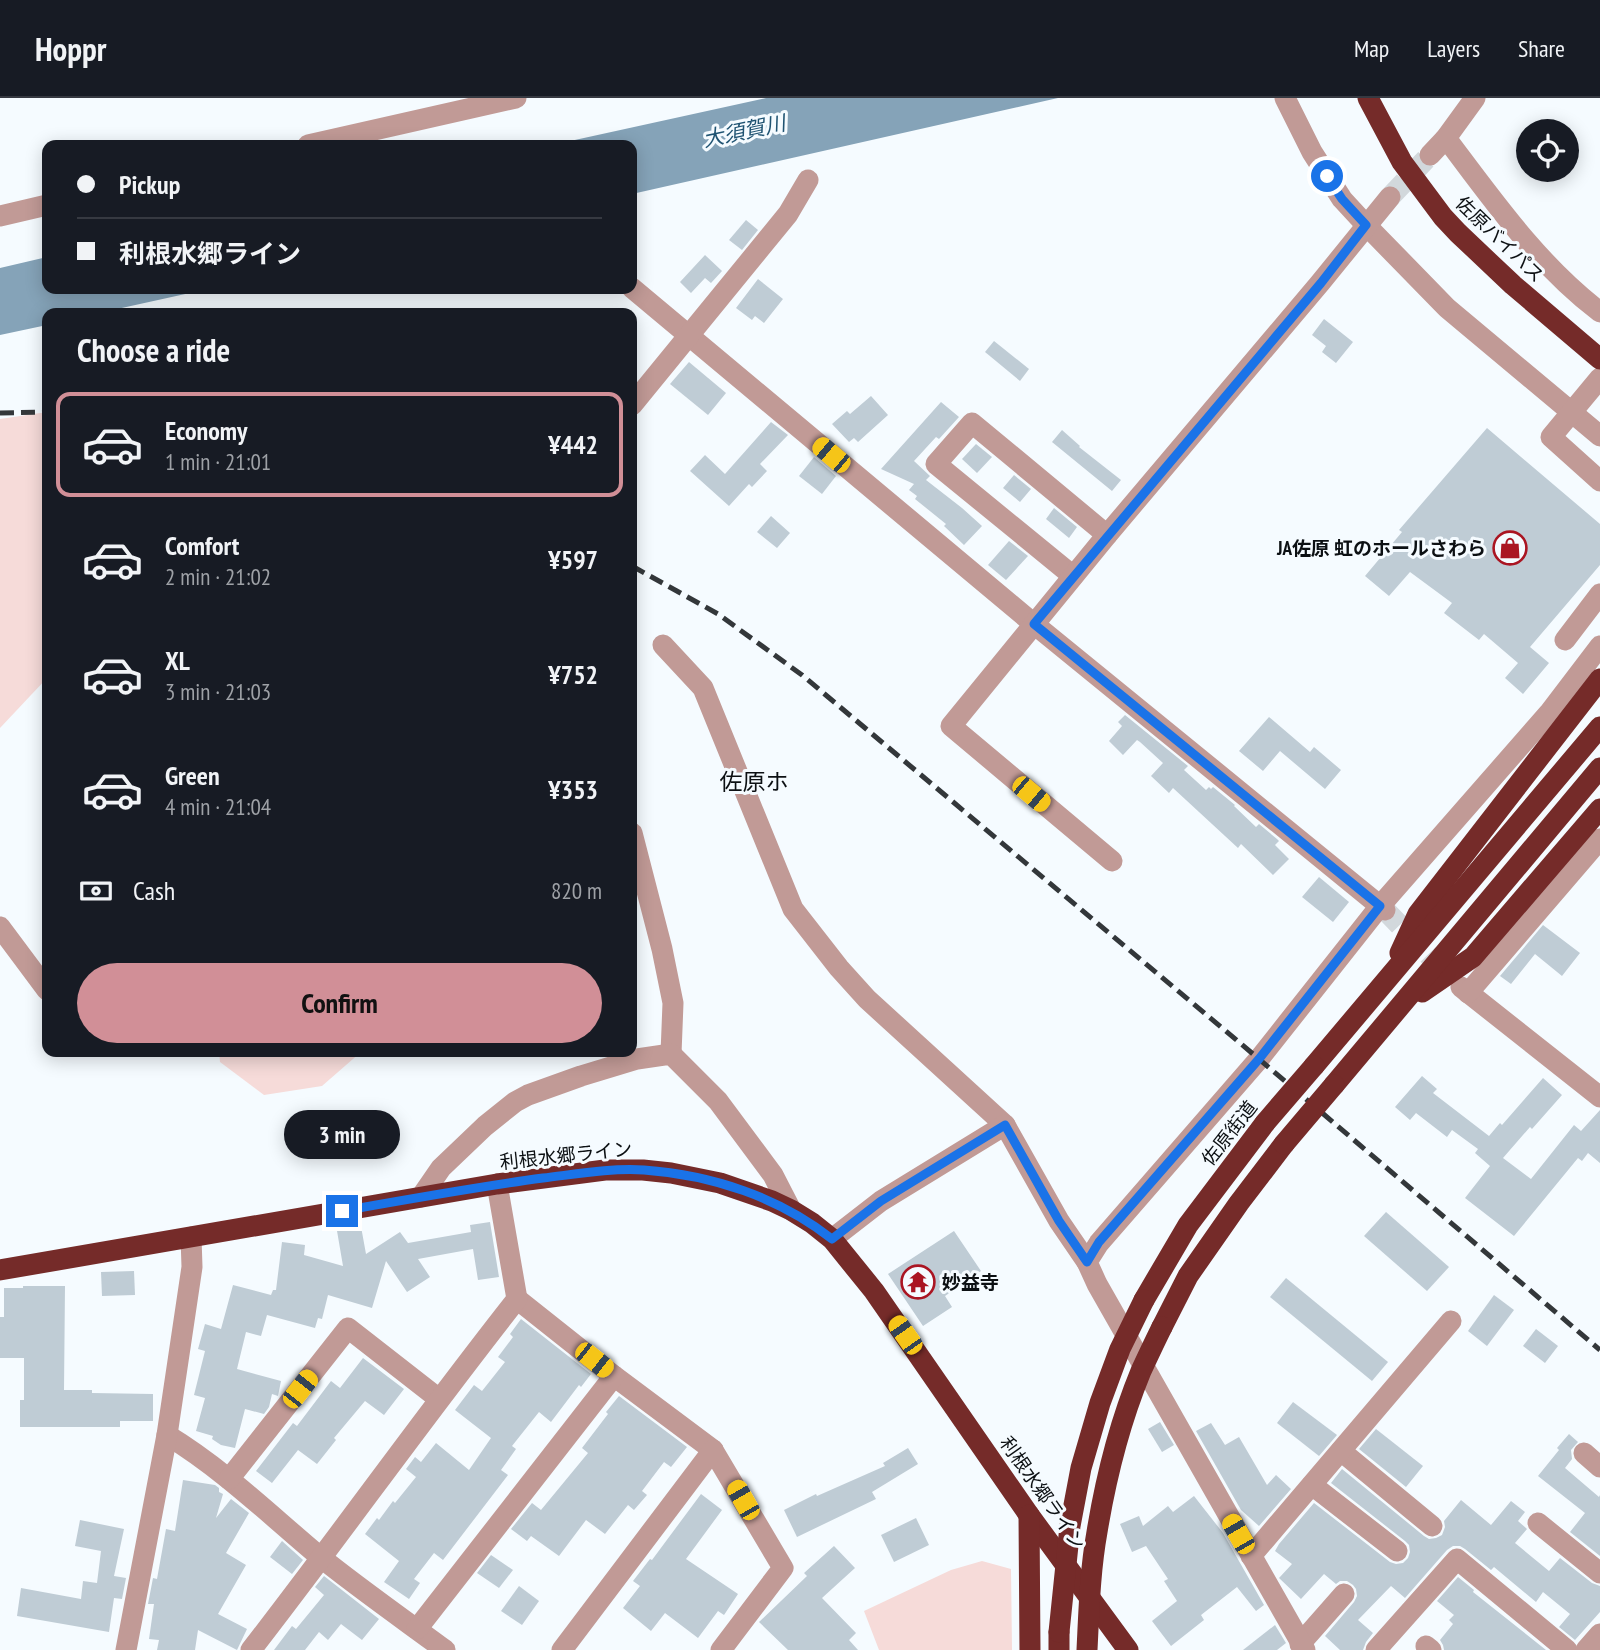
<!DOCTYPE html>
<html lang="en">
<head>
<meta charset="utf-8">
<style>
  :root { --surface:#171b24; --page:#242831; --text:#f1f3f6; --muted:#9ea1a6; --line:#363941; --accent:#d18f97 }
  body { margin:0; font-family:"PT Sans Narrow","Noto Sans JP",sans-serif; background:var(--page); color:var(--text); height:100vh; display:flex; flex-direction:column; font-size:26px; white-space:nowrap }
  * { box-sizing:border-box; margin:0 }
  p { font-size:23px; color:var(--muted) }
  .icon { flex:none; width:38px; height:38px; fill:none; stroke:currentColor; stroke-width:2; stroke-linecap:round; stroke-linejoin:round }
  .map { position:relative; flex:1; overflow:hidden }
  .drawer { position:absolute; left:42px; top:210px; width:595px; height:749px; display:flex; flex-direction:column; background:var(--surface); border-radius:14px; box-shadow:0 4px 18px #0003 }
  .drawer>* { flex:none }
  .guide { position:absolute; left:42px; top:42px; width:595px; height:154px; border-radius:14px; box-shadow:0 4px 18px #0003; display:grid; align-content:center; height:154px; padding:0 35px; background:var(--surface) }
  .buttons { position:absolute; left:1516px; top:21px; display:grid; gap:14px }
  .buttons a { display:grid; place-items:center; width:63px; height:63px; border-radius:50%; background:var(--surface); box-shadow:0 4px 18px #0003; font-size:35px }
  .end { position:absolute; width:32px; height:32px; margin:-16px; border:9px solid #1a73e8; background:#fff; box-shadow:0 0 0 4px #fff }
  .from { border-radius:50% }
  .bubble { position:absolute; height:49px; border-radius:24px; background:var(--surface); box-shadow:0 4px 18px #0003; font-size:23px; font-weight:800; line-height:49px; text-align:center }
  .car { position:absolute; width:21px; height:42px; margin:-21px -10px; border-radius:9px; box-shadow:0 0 5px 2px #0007; background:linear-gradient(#f5c518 24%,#345 0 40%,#f5c518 0 76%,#345 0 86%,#f5c518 0) }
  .guide b { display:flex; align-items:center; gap:24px; height:66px; font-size:26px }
  .guide b+b { border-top:2px solid var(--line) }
  .guide i { width:18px; height:18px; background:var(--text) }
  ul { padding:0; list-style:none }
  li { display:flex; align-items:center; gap:21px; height:105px; margin:0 14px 10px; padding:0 21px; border:4px solid transparent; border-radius:14px }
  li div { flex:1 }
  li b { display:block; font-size:26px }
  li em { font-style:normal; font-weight:800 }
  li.selected { border-color:var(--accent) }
  li>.icon { width:63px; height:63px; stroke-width:1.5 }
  h2 { padding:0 35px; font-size:32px; line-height:84px }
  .pay { display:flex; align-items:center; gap:18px; height:77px; padding:0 35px; font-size:26px }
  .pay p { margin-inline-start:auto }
  .primary-button { display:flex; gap:14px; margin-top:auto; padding:14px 35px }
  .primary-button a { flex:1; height:80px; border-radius:42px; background:var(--accent); color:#111; font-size:28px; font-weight:800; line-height:80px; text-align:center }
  header { display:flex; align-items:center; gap:42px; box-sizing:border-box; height:98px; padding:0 35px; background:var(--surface); border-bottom:2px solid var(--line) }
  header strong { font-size:33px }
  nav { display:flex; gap:38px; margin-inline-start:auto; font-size:24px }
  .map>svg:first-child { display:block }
</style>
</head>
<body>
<header>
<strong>Hoppr</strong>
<nav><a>Map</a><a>Layers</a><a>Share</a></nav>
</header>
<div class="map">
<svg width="1600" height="1552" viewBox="0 0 1600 1552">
  <rect width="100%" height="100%" fill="#f5fbff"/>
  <!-- green -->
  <g fill="#f6dbd9">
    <path d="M47 314V580L0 630V321Z"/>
    <path d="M219 954H361L322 988 264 997 220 964Z"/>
    <path d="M982 1463 1011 1471 1012 1552H879L864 1513 951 1472Z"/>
  </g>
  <!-- water -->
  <g fill="#85a3b8">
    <path d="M766 0H1058L632 96V47H552Z"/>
    <path d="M47 159V191H208L99 215H47V227L0 237V170Z"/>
  </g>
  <!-- building -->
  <g fill="#bfccd5">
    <path d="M746 122 758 132 742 152 729 142Z"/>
    <path d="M705 157 722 173 711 185 705 180 691 195 680 184Z"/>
    <path d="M758 181 783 201 764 225 755 218 752 222 736 210Z"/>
    <path d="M1324 221 1353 244 1336 265 1322 254 1326 248 1312 237Z"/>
    <path d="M994 243 1029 271 1020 283 985 254Z"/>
    <path d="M689 264 726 295 708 317 670 286Z"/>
    <path d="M871 298 888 317 858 344 854 340 849 344 832 326 847 313 850 316Z"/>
    <path d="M941 304 959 319 939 341 936 339 914 363 930 378 926 382 962 410 982 428 964 447 944 428 946 426 915 401 917 398 909 392 914 386 881 371Z"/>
    <path d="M771 324 788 337 760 366 767 373 752 389 749 386 729 408 690 373 705 357 725 376Z"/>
    <path d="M1487 330 1600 426V467L1530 549 1549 565 1523 596 1505 580 1518 565 1484 536 1479 542 1444 515 1452 505 1410 474 1389 498 1365 478 1402 434 1399 432Z"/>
    <path d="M1062 332 1080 348 1079 349 1121 382 1112 393 1052 344Z"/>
    <path d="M976 346 992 359 977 375 962 361Z"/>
    <path d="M814 359 836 378 822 396 799 378Z"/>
    <path d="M1014 377 1031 391 1020 404 1003 390Z"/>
    <path d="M1054 410 1077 429 1069 440 1046 421Z"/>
    <path d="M771 418 790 435 777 450 757 434Z"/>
    <path d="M1009 443 1028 458 1006 482 988 467Z"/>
    <path d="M1125 617 1188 668 1184 672 1206 692 1209 689 1211 691 1213 689 1235 707 1234 708 1256 729 1259 726 1277 741 1279 743 1275 747 1289 761 1273 777 1241 746 1238 750 1173 690 1169 695 1151 678 1163 665 1140 644 1137 642 1123 657 1109 643 1122 628 1118 624Z"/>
    <path d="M1269 619 1310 654 1314 649 1341 672 1325 691 1280 653 1263 673 1239 653Z"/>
    <path d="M1319 779 1349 804 1333 824 1302 799Z"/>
    <path d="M1543 827 1580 855 1562 878 1535 856 1511 886 1500 878Z"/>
    <path d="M1422 978 1437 991 1433 995 1489 1038 1500 1025 1502 1027 1543 980 1562 997 1532 1031 1530 1029 1503 1060 1531 1081 1574 1027 1581 1033 1600 1012V1065L1588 1055 1582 1063 1578 1060 1514 1138 1465 1100 1490 1068 1475 1055 1478 1051 1452 1032 1447 1039 1416 1015 1410 1022 1395 1009Z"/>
    <path d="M359 1013 360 1035 341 1037 339 1015Z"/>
    <path d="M1386 1114 1449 1169 1427 1193 1364 1138Z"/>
    <path d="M360 1123 366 1156 400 1134 408 1145 471 1134 470 1127 490 1124 499 1179 478 1182 473 1151 418 1161 430 1179 407 1194 386 1163 372 1210 328 1197 322 1221 318 1220 315 1230 267 1217 261 1238 246 1234 237 1271 281 1283 278 1298 272 1296 269 1309 264 1316 245 1311 235 1350 221 1347 212 1341 213 1338 196 1333 205 1300 194 1297 205 1253 198 1251 205 1226 221 1231 233 1187 271 1197 273 1192H276L282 1144 305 1147 304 1157 343 1168 336 1127Z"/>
    <path d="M954 1133 981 1173 945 1198 952 1209 923 1228 888 1176Z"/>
    <path d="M134 1173 135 1197 102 1198 101 1174Z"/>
    <path d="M1286 1180 1388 1264 1372 1283 1270 1199Z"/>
    <path d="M23 1188H65L64 1292H92V1295L153 1296V1323H120V1329H20V1302H24V1260H0V1219H4V1190H23Z"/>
    <path d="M1494 1197 1514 1212 1487 1248 1468 1233Z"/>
    <path d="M521 1221 591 1276 581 1289 579 1287 551 1324 539 1314 512 1348 516 1351 501 1372 508 1377 443 1462 434 1455 414 1481 420 1485 409 1501 384 1484 399 1463 365 1436 377 1420 379 1422 393 1403 395 1405 416 1379 406 1371 415 1359 421 1364 436 1345 469 1372 491 1340 455 1312 474 1287 482 1293 505 1264 498 1259 513 1239 510 1236Z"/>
    <path d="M1536 1231 1558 1248 1545 1265 1523 1248Z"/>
    <path d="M363 1260 404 1291 384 1317 365 1303 334 1340 336 1342 317 1366 298 1352 272 1385 256 1373 293 1325 297 1328 331 1283 340 1290Z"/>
    <path d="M619 1298 687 1349 671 1369 664 1364 642 1393 647 1397 634 1412 628 1407 605 1436 586 1422 559 1458 531 1438 527 1443 511 1431 532 1405 541 1412 588 1355 582 1350 608 1316 606 1314Z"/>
    <path d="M1293 1304 1337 1337 1319 1358 1277 1325Z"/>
    <path d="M1160 1324 1174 1347 1162 1354 1148 1331Z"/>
    <path d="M1211 1325 1225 1347 1239 1339 1267 1387 1276 1377 1291 1391 1259 1428 1241 1412 1196 1333Z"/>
    <path d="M1376 1331 1423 1368 1406 1389 1359 1351Z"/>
    <path d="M1569 1336 1578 1344 1571 1352 1572 1361 1565 1370 1599 1399 1600 1397V1458L1570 1434 1585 1415 1538 1378 1559 1352 1557 1350Z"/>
    <path d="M908 1350 918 1366 872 1394 876 1401 797 1439 784 1412 816 1396 817 1398 885 1368 883 1365Z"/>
    <path d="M1342 1371 1424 1438 1429 1441 1436 1440 1442 1437 1445 1429 1444 1423 1461 1402 1491 1427 1511 1403 1525 1414 1518 1423 1527 1431 1515 1445 1549 1473 1560 1460 1592 1485 1600 1488V1514L1575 1542 1559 1529 1570 1516 1543 1494 1536 1504 1494 1469 1491 1472 1465 1451 1460 1448H1453L1447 1452 1405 1500 1391 1488 1358 1522 1373 1535 1366 1544 1363 1552H1340L1325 1538 1354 1504 1357 1498 1356 1491 1353 1487 1347 1483H1340L1336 1486 1324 1476 1301 1501 1279 1480 1292 1466 1275 1453 1279 1446 1314 1405 1390 1464 1396 1466 1403 1465 1408 1460 1410 1454 1409 1447 1405 1443 1331 1385Z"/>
    <path d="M183 1382 215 1387 219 1390V1394L223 1396 216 1420 231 1401 249 1415 226 1455 246 1467 218 1516 247 1531 237 1552 198 1532 195 1552H157L159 1542 149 1541 154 1506H148L153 1480 157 1481 166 1431 175 1433Z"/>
    <path d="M701 1396 722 1412 686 1461 738 1496 724 1517 718 1513 698 1540 665 1515 651 1533 623 1510 640 1488 633 1483 650 1461 652 1462Z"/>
    <path d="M1194 1398 1223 1435 1264 1507 1256 1513 1237 1489 1201 1517 1204 1522 1171 1548 1152 1523 1177 1503 1164 1483 1168 1481 1146 1448 1132 1454 1120 1426 1139 1418 1143 1428 1168 1408 1173 1414Z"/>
    <path d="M916 1420 929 1447 894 1464 881 1437Z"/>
    <path d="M80 1422 124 1431 114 1478 126 1480 122 1501 114 1500 109 1534 17 1518 21 1490 81 1501 83 1483 97 1485 101 1453 75 1448Z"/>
    <path d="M282 1443 303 1462 292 1476 270 1459Z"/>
    <path d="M834 1448 855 1470 822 1500 856 1535 849 1542 858 1552H788L759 1524 807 1478 804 1475Z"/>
    <path d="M491 1457 513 1472 499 1490 477 1475Z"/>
    <path d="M324 1478 379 1521 362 1542 341 1526 328 1542 319 1534 305 1552H274L292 1528 296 1531 324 1497 315 1489Z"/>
    <path d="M1458 1479 1474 1492 1473 1494 1546 1552H1444L1443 1547 1440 1542 1453 1526 1449 1522 1454 1517 1437 1503Z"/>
    <path d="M519 1488 539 1503 522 1527 501 1513Z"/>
    <path d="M1275 1527 1286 1545 1277 1552H1243Z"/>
  </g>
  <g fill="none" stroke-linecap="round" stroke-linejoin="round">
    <!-- minor-tunnel -->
    <g stroke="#d2d8dc" stroke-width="21" stroke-dasharray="21 10" stroke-linecap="butt">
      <path d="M1390 99 1430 57"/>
      <path d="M1385 812 1447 876"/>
    </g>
    <!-- minor -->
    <g stroke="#c19a96" stroke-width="21">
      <path d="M1285 0 1312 54 1342 101 1366 127 1447 210 1600 338"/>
      <path d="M1446 40C1492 101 1538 167 1600 214"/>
      <path d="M308 47 516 0"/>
      <path d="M1430 57 1446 40 1475 0"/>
      <path d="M0 118 47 107"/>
      <path d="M632 190 1034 526 1385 812"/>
      <path d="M1600 280 1551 339 1600 383"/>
      <path d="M632 307 788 116 808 82"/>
      <path d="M1073 478 936 366 972 325 1107 437"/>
      <path d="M1565 542 1600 496"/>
      <path d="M663 547 703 590 793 811 839 870 867 901 1005 1027 1059 1123 1087 1164"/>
      <path d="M632 735 662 851 673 905 671 956"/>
      <path d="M1112 763 951 628 1107 437 1320 185 1390 99"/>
      <path d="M0 829 47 892"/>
      <path d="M1461 889 1600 999"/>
      <path d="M1468 895 1600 741"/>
      <path d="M421 1099 441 1070 485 1028 515 1004 528 997 581 978 637 961 671 956 718 1003 773 1077 791 1112"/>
      <path d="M832 1141 881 1103 1005 1027"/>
      <path d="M517 1201 614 1278 713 1352 783 1470 721 1552"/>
      <path d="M167 1337C223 1371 270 1417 319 1458 360 1491 403 1521 445 1552"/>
      <path d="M1341 1353 1432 1428"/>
      <path d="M1584 1355 1600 1369"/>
      <path d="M229 1381 348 1230 439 1301"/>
      <path d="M1312 1387 1397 1453"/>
      <path d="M1538 1425 1600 1475"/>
      <path d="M1251 1458 1451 1223"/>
      <path d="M417 1531 614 1278"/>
      <path d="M1300 1546 1344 1496"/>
      <path d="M1426 1548 1431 1552"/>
      <path d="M126 1552 167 1337 192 1169 191 1139"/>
      <path d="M251 1552C341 1436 426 1316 517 1201L497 1086"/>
      <path d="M562 1552 713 1352"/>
      <path d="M1305 1552 1097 1186 1087 1164 1099 1145 1259 961 1380 808 1549 615 1600 548"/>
      <path d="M1376 1552 1457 1461 1567 1552"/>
      <path d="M1586 1552 1600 1536"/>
    </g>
    <!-- highway -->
    <g stroke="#752b29" stroke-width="21">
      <path d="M1368 0 1402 64 1443 119 1458 135 1513 187 1600 261"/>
      <path d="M1400 855 1418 816 1600 581"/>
      <path d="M1422 894 1473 859 1600 711"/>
      <path d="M1314 968 1600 629"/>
      <path d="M1334 987 1600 670"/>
      <path d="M0 1172 497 1086 605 1072H643L671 1075 720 1085 772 1103 791 1112 812 1125 832 1141 874 1193 1029 1417 1128 1552"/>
      <path d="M1144 1202 1188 1127 1265 1025"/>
      <path d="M1162 1229 1188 1178 1239 1105 1284 1046"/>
      <path d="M1029 1417 1030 1552"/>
      <path d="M1059 1534V1552"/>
    </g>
    <!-- rail -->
    <g stroke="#33373a" stroke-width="5" stroke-dasharray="14 7" stroke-linecap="butt">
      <path d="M0 315 47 314"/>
      <path d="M632 468 718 516 802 577 1259 961 1600 1252"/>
    </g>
    <!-- highway-bridge -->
    <g stroke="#752b29" stroke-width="21">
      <path d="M1265 1025 1314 968"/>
      <path d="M1284 1046 1334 987"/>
      <path d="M1059 1534 1070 1428 1081 1370 1100 1305 1120 1251 1144 1202"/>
      <path d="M1087 1552C1089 1512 1090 1473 1097 1434 1106 1379 1120 1324 1141 1273 1148 1258 1155 1243 1162 1229"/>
    </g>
  </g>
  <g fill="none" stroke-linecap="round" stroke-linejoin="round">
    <!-- route -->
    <path stroke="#1a73e8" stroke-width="9" d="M342 1113C409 1101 476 1089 543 1080 577 1076 610 1070 644 1072 712 1077 779 1099 832 1141L881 1103 1005 1027 1059 1123 1087 1164 1099 1144 1259 961 1380 808 1034 526 1321 185 1366 127 1342 101 1327 78"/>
  </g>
  <!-- icons -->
  <defs>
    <symbol id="shop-ring" viewBox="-11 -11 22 22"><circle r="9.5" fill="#f5fbff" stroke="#aa1522" stroke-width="1.5"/><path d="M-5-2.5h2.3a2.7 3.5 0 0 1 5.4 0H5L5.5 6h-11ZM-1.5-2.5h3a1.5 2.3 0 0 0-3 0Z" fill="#aa1522"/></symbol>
    <symbol id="temple-ring" viewBox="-11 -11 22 22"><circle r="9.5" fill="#f5fbff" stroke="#aa1522" stroke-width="1.5"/><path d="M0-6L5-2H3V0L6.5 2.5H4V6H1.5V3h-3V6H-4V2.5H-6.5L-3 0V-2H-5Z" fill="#aa1522"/></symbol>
  </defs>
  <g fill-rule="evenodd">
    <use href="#shop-ring" x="1491" y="431" width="38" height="38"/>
    <use href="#temple-ring" x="899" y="1165" width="38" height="38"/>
  </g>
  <g text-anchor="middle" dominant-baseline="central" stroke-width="6" stroke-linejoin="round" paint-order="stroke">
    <!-- street labels -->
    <g font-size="19" fill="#0c1013" stroke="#f5fbff">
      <text transform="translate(1500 141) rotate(44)">佐原バイパス</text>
      <text transform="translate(1229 1035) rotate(-52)">佐原街道</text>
      <text transform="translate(566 1057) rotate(-6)">利根水郷ライン</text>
      <text transform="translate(1043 1395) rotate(55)">利根水郷ライン</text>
    </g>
    <!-- poi labels -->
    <g font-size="19" font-weight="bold" fill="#0c1013" stroke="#f5fbff" text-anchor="end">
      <text x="1486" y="450">JA佐原 虹のホールさわら</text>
      <text x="942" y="1184" text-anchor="start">妙益寺</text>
    </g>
    <!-- water labels -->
    <g font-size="21" font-style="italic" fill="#1f5372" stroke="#f5fbff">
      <text transform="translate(744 33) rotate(-12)">大須賀川</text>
    </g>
    <!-- quarter labels -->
    <g font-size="23" fill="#0c1013" stroke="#f5fbff">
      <text x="754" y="683">佐原ホ</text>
    </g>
  </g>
</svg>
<div class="buttons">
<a><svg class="icon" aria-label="locate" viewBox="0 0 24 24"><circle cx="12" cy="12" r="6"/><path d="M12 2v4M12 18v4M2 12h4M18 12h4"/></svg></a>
</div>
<i class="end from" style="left:1327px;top:78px"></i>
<i class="end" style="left:342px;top:1113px"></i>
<div class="bubble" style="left:284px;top:1012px;width:116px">3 min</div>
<i class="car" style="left:831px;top:357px;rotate:310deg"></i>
<i class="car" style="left:1031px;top:696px;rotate:130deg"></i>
<i class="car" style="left:905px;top:1237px;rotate:325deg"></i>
<i class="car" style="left:594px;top:1262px;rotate:128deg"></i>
<i class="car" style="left:300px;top:1291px;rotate:38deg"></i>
<i class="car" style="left:743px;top:1402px;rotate:330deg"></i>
<i class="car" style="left:1238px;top:1436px;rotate:330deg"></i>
<div class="guide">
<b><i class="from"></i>Pickup</b>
<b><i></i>利根水郷ライン</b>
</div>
<section class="drawer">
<h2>Choose a ride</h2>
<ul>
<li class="selected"><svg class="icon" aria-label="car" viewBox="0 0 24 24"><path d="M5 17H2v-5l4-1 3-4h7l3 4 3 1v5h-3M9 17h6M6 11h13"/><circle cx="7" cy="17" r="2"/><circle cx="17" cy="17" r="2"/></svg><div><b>Economy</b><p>1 min · 21:01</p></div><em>¥442</em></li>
<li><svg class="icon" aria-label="car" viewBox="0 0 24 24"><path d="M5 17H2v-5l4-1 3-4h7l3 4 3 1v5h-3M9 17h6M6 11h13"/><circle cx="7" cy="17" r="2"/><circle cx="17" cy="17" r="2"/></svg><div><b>Comfort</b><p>2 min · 21:02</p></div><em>¥597</em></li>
<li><svg class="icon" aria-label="car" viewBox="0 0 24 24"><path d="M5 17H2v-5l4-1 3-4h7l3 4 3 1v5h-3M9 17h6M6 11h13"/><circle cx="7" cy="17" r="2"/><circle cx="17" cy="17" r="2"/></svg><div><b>XL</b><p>3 min · 21:03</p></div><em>¥752</em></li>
<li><svg class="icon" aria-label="car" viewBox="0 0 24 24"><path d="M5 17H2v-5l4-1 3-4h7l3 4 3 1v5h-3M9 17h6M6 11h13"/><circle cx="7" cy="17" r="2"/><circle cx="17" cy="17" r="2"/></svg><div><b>Green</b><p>4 min · 21:04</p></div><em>¥353</em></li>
</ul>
<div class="pay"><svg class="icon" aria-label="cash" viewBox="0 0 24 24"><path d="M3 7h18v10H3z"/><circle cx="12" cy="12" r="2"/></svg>Cash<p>820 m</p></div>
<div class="primary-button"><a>Confirm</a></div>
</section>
</div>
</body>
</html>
